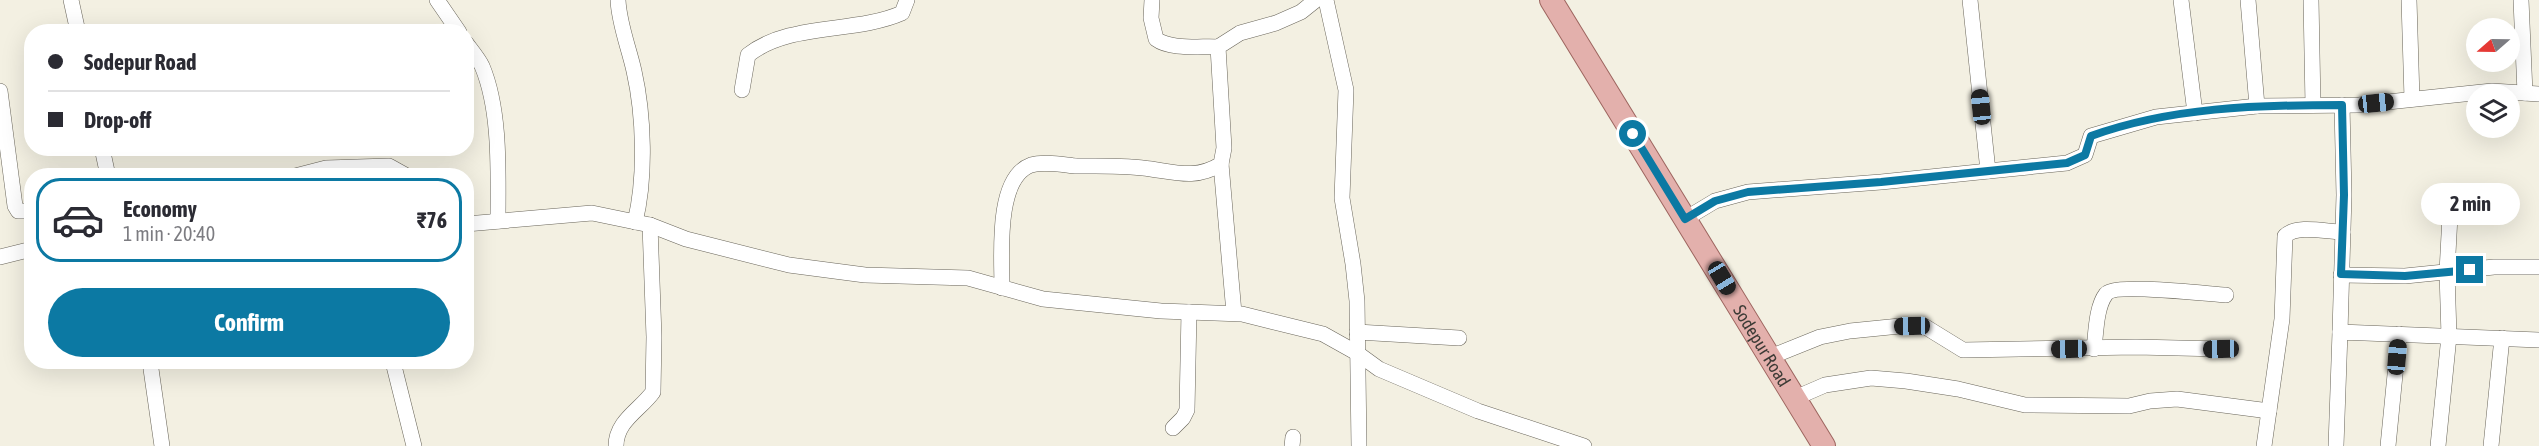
<!DOCTYPE html>
<html lang="en">
<head>
<meta charset="utf-8">
<style>
  :root { --surface:#fff; --page:#f7f7f7; --text:#2b2b33; --muted:#7c7c81; --line:#e1e1e2; --accent:#0c79a3 }
  body { margin:0; font-family:"Asap Condensed",sans-serif; background:var(--page); color:var(--text); height:100vh; display:flex; flex-direction:column; font-size:22px; white-space:nowrap }
  * { box-sizing:border-box; margin:0 }
  p { font-size:20px; color:var(--muted) }
  .icon { flex:none; width:33px; height:33px; fill:none; stroke:currentColor; stroke-width:2; stroke-linecap:round; stroke-linejoin:round }
  .map { position:relative; flex:1; overflow:hidden }
  .panel { position:absolute; left:24px; top:168px; width:450px; height:201px; display:flex; flex-direction:column; background:var(--surface); border-radius:24px; box-shadow:0 6px 24px #0002 }
  .panel>* { flex:none }
  .top-card { position:absolute; left:24px; top:24px; width:450px; height:132px; border-radius:24px; box-shadow:0 6px 24px #0002; display:grid; align-content:center; height:132px; padding:0 24px; background:var(--surface) }
  .needle { width:39px; rotate:250deg }
  .fabs { position:absolute; left:2466px; top:18px; display:grid; gap:12px }
  .fabs a { display:grid; place-items:center; width:54px; height:54px; border-radius:50%; background:var(--surface); box-shadow:0 6px 24px #0002; font-size:30px }
  .end { position:absolute; width:27px; height:27px; margin:-14px; border:8px solid #0c79a3; background:#fff; box-shadow:0 0 0 3px #fff }
  .from { border-radius:50% }
  .bubble { position:absolute; height:42px; border-radius:21px; background:var(--surface); box-shadow:0 6px 24px #0002; font-size:20px; font-weight:700; line-height:42px; text-align:center }
  .car { position:absolute; width:18px; height:36px; margin:-18px -9px; border-radius:8px; box-shadow:0 0 4px 2px #0007; background:linear-gradient(#222 24%,#8ab4d8 0 40%,#222 0 76%,#8ab4d8 0 86%,#222 0) }
  .top-card b { display:flex; align-items:center; gap:21px; height:57px; font-size:22px }
  .top-card b+b { border-top:2px solid var(--line) }
  .top-card i { width:15px; height:15px; background:var(--text) }
  ul { padding:10px 0 0; list-style:none }
  li { display:flex; align-items:center; gap:18px; height:84px; margin:0 12px 9px; padding:0 12px; border:3px solid transparent; border-radius:24px }
  li div { flex:1 }
  li b { display:block; font-size:22px }
  li em { font-style:normal; font-weight:700 }
  li.active { border-color:var(--accent) }
  li>.icon { width:54px; height:54px; stroke-width:1.5 }
  .action { display:flex; gap:12px; margin-top:auto; padding:12px 24px }
  .action a { flex:1; height:69px; border-radius:36px; background:var(--accent); color:#fff; font-size:24px; font-weight:700; line-height:69px; text-align:center }
  .map>svg:first-child { display:block }
</style>
</head>
<body>
<div class="map">
<svg width="2539" height="446" viewBox="0 0 2539 446">
  <rect width="100%" height="100%" fill="#f3f0e2"/>
  <g fill="none" stroke-linecap="round" stroke-linejoin="round">
    <defs>
      <g id="street">
        <path d="M71 0 78 32"/>
        <path d="M437 0 459 32"/>
        <path d="M618 0C619 24 629 48 634 71 644 115 646 178 635 222"/>
        <path d="M1152 0 1151 18 1156 39C1171 50 1200 46 1218 47"/>
        <path d="M1326 0 1346 90 1342 198 1353 264 1357 301 1359 446"/>
        <path d="M1970 0 1988 171"/>
        <path d="M2181 0 2195 113"/>
        <path d="M2248 0 2257 106"/>
        <path d="M2311 0 2313 105"/>
        <path d="M2409 0 2412 99"/>
        <path d="M2521 0 2525 93"/>
        <path d="M466 43C471 50 478 58 482 66 501 111 498 174 498 221"/>
        <path d="M742 90 748 55C790 22 854 34 902 13L907 0"/>
        <path d="M0 91 15 206 18 211H32"/>
        <path d="M102 148 108 176"/>
        <path d="M1221 164 1234 313"/>
        <path d="M295 176 326 168 389 166 407 176"/>
        <path d="M1685 219 1715 201 1748 192 1881 182 2067 163 2085 155 2091 136 2156 117 2257 106 2359 105 2492 91 2539 94"/>
        <path d="M466 224 592 213 650 225 686 239 789 265 865 275 968 278 1043 299 1161 311 1242 314 1323 334 1357 353 1379 369 1478 411 1584 446"/>
        <path d="M0 257 32 249"/>
        <path d="M2341 275 2405 276 2494 267H2539"/>
        <path d="M1002 288C1002 257 995 178 1031 165 1044 161 1064 165 1077 166 1101 166 1127 165 1151 169 1178 173 1197 179 1221 164L1224 148 1218 47 1240 33 1276 23 1301 12 1316 0"/>
        <path d="M1357 332 1459 338"/>
        <path d="M2340 332 2344 195 2342 105"/>
        <path d="M2094 349C2096 333 2096 307 2106 294 2115 283 2208 294 2226 295"/>
        <path d="M1770 357 1820 337 1850 331 1900 326H1924L1963 350 2136 347 2221 349"/>
        <path d="M150 362 162 446"/>
        <path d="M393 362 414 446"/>
        <path d="M1795 398 1825 385 1871 378 1906 381 1958 389 2025 405 2129 406 2150 401 2177 399 2269 411"/>
        <path d="M1173 428 1183 418 1187 410 1189 312"/>
        <path d="M616 446C616 421 640 410 653 392L654 337 650 225"/>
        <path d="M1292 446 1293 437"/>
        <path d="M2264 446 2282 319 2285 236C2297 224 2327 232 2343 232"/>
        <path d="M2336 446 2340 332 2539 340"/>
        <path d="M2388 446 2399 334"/>
        <path d="M2438 446 2449 336 2447 272 2451 197"/>
        <path d="M2491 446 2502 338"/>
      </g>
      <g id="primary">
        <path id="s1" d="M1551 0 1824 446"/>
      </g>
    </defs>
    <!-- street casing -->
    <use href="#street" stroke="#69655a" stroke-width="16"/>
    <!-- primary casing -->
    <use href="#primary" stroke="#9d655f" stroke-width="24"/>
    <!-- street -->
    <use href="#street" stroke="#fff" stroke-width="15"/>
    <!-- primary -->
    <use href="#primary" stroke="#e3b0ac" stroke-width="22"/>
  </g>
  <g fill="none" stroke-linecap="round" stroke-linejoin="round">
    <!-- route -->
    <path stroke="#0c79a3" stroke-width="8" d="M1633 134 1685 219 1715 201 1748 192 1881 182 2067 163 2085 155 2091 136C2171 107 2257 105 2342 105L2344 195 2341 274 2405 276 2470 270"/>
  </g>
  <g text-anchor="middle" dominant-baseline="central" stroke-width="6" stroke-linejoin="round" paint-order="stroke">
    <!-- street labels -->
    <g font-size="18" fill="#3d3b36" stroke="#f3f0e2">
      <text stroke="none"><textPath href="#s1" startOffset="405">Sodepur Road</textPath></text>
    </g>
  </g>
</svg>
<div class="fabs">
<a><svg class="needle" viewBox="-14 -14 28 28"><path d="M0-13l5 13h-10z" fill="#e53935"/><path d="M0 13l5-13h-10z" fill="#7c7c81"/></svg></a>
<a><svg class="icon" aria-label="layers" viewBox="0 0 24 24"><path d="M12 4l9 5-9 5-9-5zM3 14l9 5 9-5"/></svg></a>
</div>
<i class="end from" style="left:1633px;top:134px"></i>
<i class="end" style="left:2470px;top:270px"></i>
<div class="bubble" style="left:2421px;top:183px;width:99px">2 min</div>
<i class="car" style="left:2376px;top:103px;rotate:84deg"></i>
<i class="car" style="left:1981px;top:107px;rotate:354deg"></i>
<i class="car" style="left:1722px;top:278px;rotate:149deg"></i>
<i class="car" style="left:1912px;top:326px;rotate:269deg"></i>
<i class="car" style="left:2069px;top:349px;rotate:269deg"></i>
<i class="car" style="left:2221px;top:349px;rotate:269deg"></i>
<i class="car" style="left:2397px;top:357px;rotate:5deg"></i>
<div class="top-card">
<b><i class="from"></i>Sodepur Road</b>
<b><i></i>Drop-off</b>
</div>
<section class="panel">
<ul>
<li class="active"><svg class="icon" aria-label="car" viewBox="0 0 24 24"><path d="M5 17H2v-5l4-1 3-4h7l3 4 3 1v5h-3M9 17h6M6 11h13"/><circle cx="7" cy="17" r="2"/><circle cx="17" cy="17" r="2"/></svg><div><b>Economy</b><p>1 min · 20:40</p></div><em>₹76</em></li>
</ul>
<div class="action"><a>Confirm</a></div>
</section>
</div>
</body>
</html>
